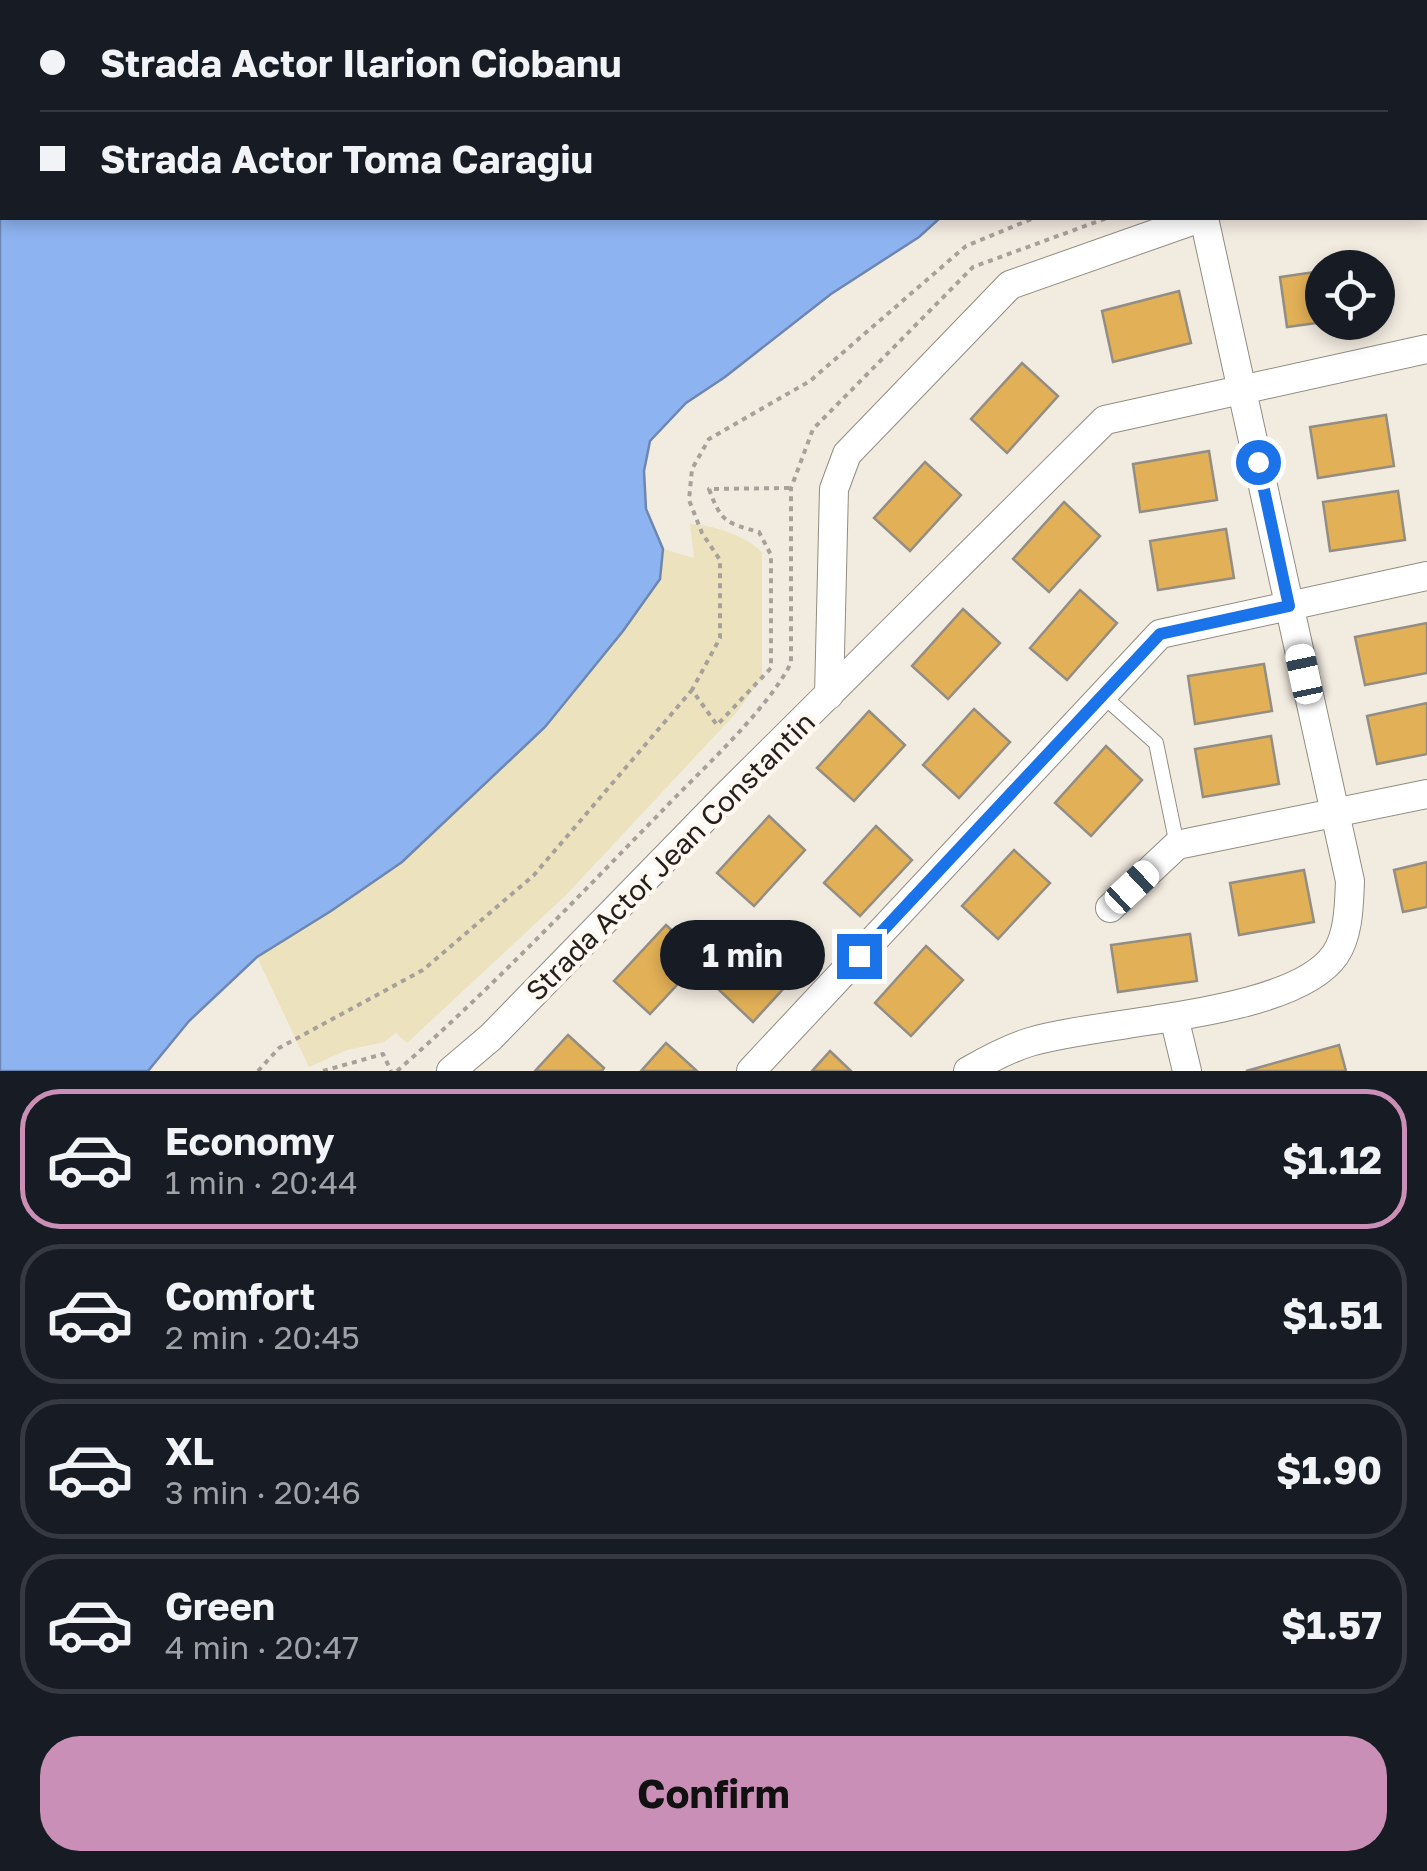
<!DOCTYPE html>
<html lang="en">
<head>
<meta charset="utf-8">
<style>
  :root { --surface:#171b24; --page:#20242c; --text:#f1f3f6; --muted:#9ea1a6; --line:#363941; --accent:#ca8fb6 }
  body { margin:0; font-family:"Golos Text",sans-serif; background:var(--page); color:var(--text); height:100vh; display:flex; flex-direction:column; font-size:38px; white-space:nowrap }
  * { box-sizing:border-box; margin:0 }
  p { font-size:32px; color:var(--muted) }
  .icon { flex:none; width:55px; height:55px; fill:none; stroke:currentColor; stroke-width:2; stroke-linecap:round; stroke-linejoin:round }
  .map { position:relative; height:1071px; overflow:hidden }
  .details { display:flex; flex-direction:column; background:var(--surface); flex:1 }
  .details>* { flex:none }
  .guide { position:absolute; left:0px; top:0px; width:1428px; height:220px; box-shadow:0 5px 15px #0003; display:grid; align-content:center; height:220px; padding:0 40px; background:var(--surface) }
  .buttons { position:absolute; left:1305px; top:250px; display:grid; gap:20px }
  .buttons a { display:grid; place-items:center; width:90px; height:90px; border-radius:50%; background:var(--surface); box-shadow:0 5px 15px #0003; font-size:50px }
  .end { position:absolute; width:45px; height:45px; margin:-22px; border:12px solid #1a73e8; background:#fff; box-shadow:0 0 0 5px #fff }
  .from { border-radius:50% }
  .bubble { position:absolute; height:70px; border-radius:35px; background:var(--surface); box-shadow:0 5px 15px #0003; font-size:32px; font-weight:700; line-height:70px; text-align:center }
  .car { position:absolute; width:30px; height:60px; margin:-30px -15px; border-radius:12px; box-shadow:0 0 8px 2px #0007; background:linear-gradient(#fff 24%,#345 0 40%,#fff 0 76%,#345 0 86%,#fff 0) }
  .guide b { display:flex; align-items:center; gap:35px; height:95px; font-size:38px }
  .guide b+b { border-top:2px solid var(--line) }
  .guide i { width:25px; height:25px; background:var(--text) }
  ul { padding:18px 0 0; list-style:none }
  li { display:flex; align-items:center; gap:30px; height:140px; margin:0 20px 15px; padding:0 20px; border:5px solid var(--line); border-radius:40px }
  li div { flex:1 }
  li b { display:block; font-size:38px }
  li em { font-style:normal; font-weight:700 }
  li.selected { border-color:var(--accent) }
  li>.icon { width:90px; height:90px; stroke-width:1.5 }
  .button { display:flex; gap:20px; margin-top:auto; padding:20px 40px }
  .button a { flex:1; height:115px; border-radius:40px; background:var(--accent); color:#111; font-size:40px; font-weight:700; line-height:115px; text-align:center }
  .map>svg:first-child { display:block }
</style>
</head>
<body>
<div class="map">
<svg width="1427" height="1071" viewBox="0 0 1427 1071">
  <rect width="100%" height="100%" fill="#f2ebe0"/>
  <!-- sand -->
  <path fill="#ece2bd" d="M690 524C710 524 750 537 762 553V677L737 712 566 895 407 1043 396 1033 384 1042 347 1050 309 1067 257 957 331 911 402 862 545 727 623 631 660 579 663 549 694 558Z"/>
  <!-- water -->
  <path fill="#8db3f0" stroke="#6d87b0" stroke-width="2.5" d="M0 0H1427V28L1425 2H2V218H940L919 237 831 294 725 377 686 403 650 441 644 471 646 509 663 549 660 579 623 631 545 727 402 862 331 911 257 957 189 1021 148 1071H0Z"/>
  <!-- building -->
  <g fill="#e2b056" stroke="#938d83" stroke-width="2.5">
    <path d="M1322 271 1324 322 1287 327 1280 277Z"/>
    <path d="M1179 291 1191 343 1113 362 1102 311Z"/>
    <path d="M1022 363 1058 396 1007 453 971 419Z"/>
    <path d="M1386 415 1394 466 1318 478 1310 427Z"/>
    <path d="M1209 451 1217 500 1140 512 1133 464Z"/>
    <path d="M925 462 961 495 910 551 874 518Z"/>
    <path d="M1398 491 1405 540 1330 551 1323 502Z"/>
    <path d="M1064 502 1100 536 1049 592 1013 559Z"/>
    <path d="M1226 529 1234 578 1158 590 1150 541Z"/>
    <path d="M1080 590 1117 623 1067 680 1030 648Z"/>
    <path d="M963 609 1000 643 948 699 912 666Z"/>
    <path d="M1427 623V673L1365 685 1355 637Z"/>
    <path d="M1264 664 1272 711 1195 724 1188 676Z"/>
    <path d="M1427 703V754L1377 764 1367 716Z"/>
    <path d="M974 709 1010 742 959 798 923 765Z"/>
    <path d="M869 711 905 745 854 801 817 768Z"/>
    <path d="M1271 736 1279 784 1203 797 1195 749Z"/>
    <path d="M1106 746 1142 780 1091 836 1055 803Z"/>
    <path d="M769 816 805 850 754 906 717 873Z"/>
    <path d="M876 826 912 860 860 916 824 883Z"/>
    <path d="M1014 850 1050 883 998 939 962 906Z"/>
    <path d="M1427 862V907L1403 912 1394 870Z"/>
    <path d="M1304 870 1314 922 1239 935 1230 883Z"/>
    <path d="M666 925 702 958 650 1014 614 981Z"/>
    <path d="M768 932 805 965 753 1022 717 988Z"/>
    <path d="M1190 934 1197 981 1118 992 1111 945Z"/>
    <path d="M926 946 963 980 911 1036 875 1003Z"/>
    <path d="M568 1035 604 1068 602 1071H535Z"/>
    <path d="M666 1043 697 1071H641Z"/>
    <path d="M1339 1045 1346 1071H1246Z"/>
    <path d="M830 1051 851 1071H812Z"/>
  </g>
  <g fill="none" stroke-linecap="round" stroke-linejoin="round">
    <defs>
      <path id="service" d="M1102 695 1156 743 1177 845"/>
      <g id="minor">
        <path d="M1425 122H1427"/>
        <path d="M1425 186 1427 185"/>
        <path d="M829 695 834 489 847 454 1010 285 1200 218"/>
        <path d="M1110 908 1177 845 1427 794"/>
        <path d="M1174 1017 1187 1071"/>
        <path d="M451 1071 491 1037 725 797 1105 420 1427 349"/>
        <path d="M751 1071 1160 634 1427 576"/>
        <path d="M968 1071C987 1060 1010 1048 1030 1042 1101 1020 1292 1017 1335 955 1349 935 1349 904 1350 881L1204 218"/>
      </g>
    </defs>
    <!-- service casing -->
    <use href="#service" stroke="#928c82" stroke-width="16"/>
    <!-- minor casing -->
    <use href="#minor" stroke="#928c82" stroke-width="30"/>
    <!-- path -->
    <g stroke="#a7a199" stroke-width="4" stroke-dasharray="5 5" stroke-linecap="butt">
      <path d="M1425 71H1427"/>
      <path d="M789 488 709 489C721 522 726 523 759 532L771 555V668L717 725 692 690 720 638V560L702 533 689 500 692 469 709 439 810 381 966 246 1034 218"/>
      <path d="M258 1071 279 1048 423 970 534 875 692 690"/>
      <path d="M323 1071 383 1054 391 1071"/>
      <path d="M397 1071C490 990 574 901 660 813 699 772 766 712 791 663V488L813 429 973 267 1107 218"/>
    </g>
    <!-- service -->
    <use href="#service" stroke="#fff" stroke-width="14"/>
    <!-- minor -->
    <use href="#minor" stroke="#fff" stroke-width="28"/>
  </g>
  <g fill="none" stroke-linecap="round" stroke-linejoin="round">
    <!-- route -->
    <path stroke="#1a73e8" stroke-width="12" d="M859 956 1160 634 1289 606 1258 462"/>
  </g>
  <g text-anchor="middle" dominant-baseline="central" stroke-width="9" stroke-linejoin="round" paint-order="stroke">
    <!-- street labels -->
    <g font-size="28" fill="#23201c" stroke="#fef8f0">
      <text transform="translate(670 856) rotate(-45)">Strada Actor Jean Constantin</text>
    </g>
  </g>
</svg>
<div class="buttons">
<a><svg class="icon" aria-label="locate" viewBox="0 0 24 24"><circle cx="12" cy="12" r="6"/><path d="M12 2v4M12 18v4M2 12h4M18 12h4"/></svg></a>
</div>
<i class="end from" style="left:1258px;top:462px"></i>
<i class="end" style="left:859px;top:956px"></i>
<div class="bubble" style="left:660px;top:920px;width:165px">1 min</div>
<i class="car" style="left:1304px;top:674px;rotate:348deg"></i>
<i class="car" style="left:1132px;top:887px;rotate:47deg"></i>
<div class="guide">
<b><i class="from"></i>Strada Actor Ilarion Ciobanu</b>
<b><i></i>Strada Actor Toma Caragiu</b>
</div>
</div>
<section class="details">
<ul>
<li class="selected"><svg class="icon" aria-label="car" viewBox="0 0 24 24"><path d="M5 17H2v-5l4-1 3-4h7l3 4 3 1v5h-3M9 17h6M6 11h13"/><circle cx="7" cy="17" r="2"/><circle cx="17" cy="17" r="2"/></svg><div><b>Economy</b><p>1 min · 20:44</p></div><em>$1.12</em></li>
<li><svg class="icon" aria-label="car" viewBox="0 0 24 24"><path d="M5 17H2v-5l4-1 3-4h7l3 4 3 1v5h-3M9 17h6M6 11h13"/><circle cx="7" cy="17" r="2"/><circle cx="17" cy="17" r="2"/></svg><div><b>Comfort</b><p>2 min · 20:45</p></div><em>$1.51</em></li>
<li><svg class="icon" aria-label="car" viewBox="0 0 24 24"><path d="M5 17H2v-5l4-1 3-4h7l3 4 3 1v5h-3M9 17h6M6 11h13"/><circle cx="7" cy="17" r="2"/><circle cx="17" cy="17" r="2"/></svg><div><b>XL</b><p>3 min · 20:46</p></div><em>$1.90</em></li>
<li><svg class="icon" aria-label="car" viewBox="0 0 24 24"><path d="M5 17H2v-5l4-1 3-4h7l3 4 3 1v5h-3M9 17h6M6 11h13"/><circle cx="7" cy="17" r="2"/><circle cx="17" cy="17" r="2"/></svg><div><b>Green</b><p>4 min · 20:47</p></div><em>$1.57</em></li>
</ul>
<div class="button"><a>Confirm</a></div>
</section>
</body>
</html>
